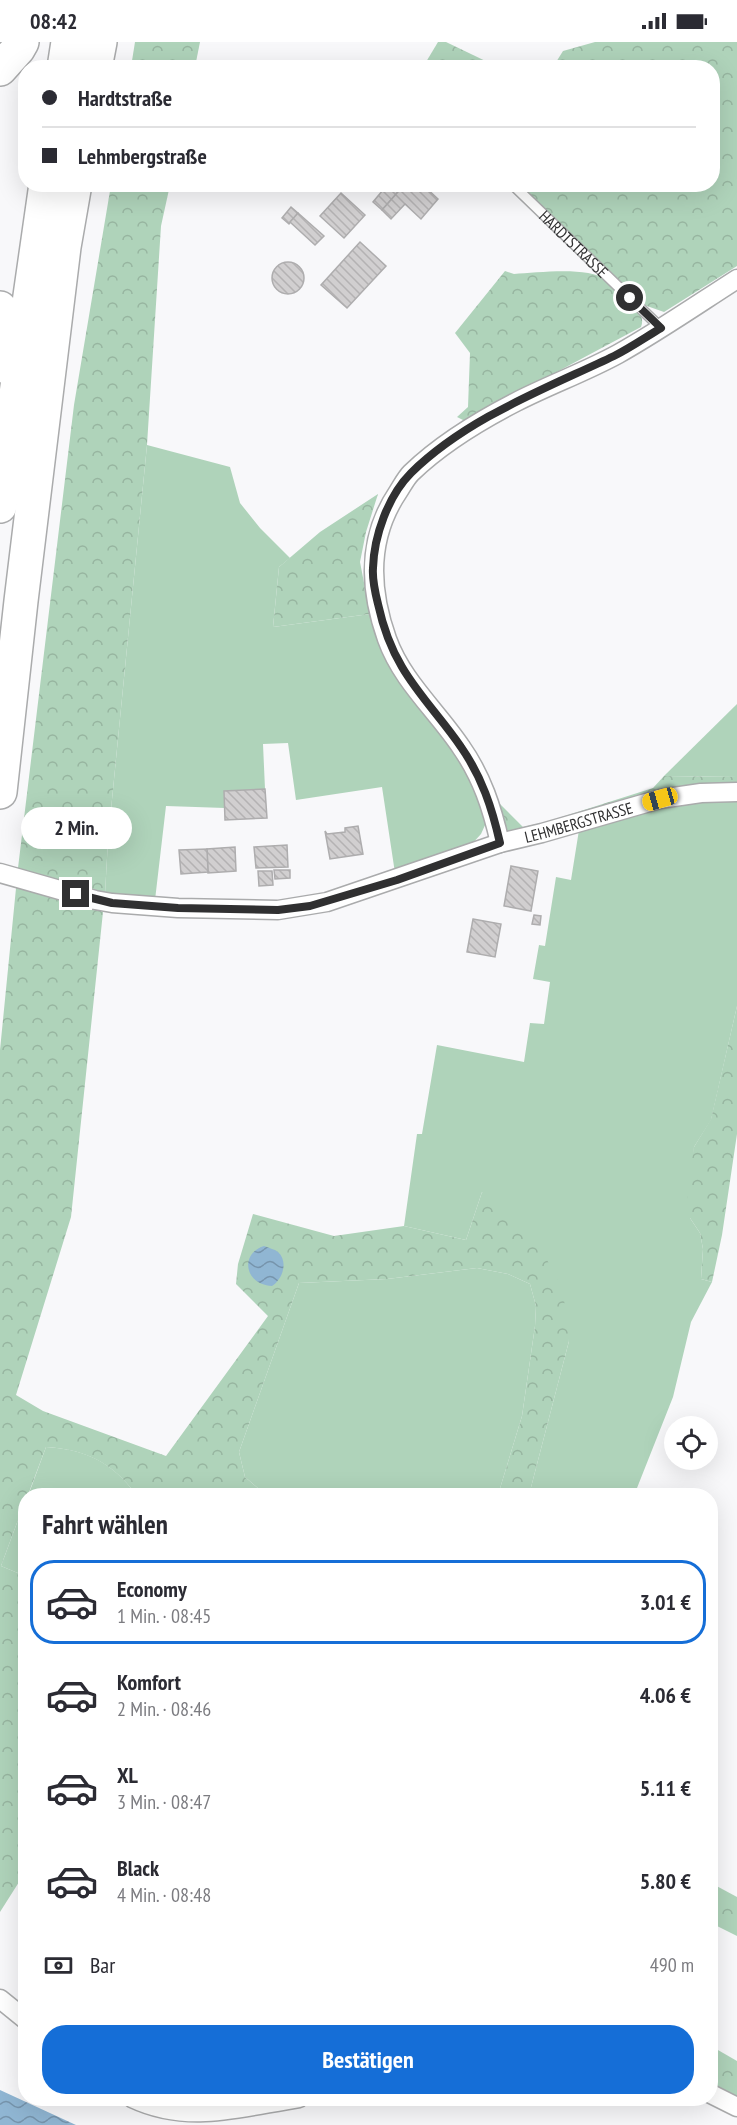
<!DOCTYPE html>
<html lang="de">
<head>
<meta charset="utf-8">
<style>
  :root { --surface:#fff; --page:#f7f7f7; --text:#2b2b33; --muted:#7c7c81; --line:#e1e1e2; --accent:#156ed7 }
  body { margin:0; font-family:"PT Sans Narrow",sans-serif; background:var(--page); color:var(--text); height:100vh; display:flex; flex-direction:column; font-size:22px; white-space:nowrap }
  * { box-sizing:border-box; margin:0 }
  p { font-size:20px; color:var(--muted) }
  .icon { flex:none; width:33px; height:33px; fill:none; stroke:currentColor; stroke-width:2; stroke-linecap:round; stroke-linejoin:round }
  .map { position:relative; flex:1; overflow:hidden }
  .side { position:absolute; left:18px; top:1446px; width:700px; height:618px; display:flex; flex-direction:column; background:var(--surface); border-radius:24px; box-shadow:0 6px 24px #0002 }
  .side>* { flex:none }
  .banner { position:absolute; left:18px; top:18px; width:702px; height:132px; border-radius:24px; box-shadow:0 6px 24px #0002; display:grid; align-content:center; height:132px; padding:0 24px; background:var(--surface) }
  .tools { position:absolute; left:664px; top:1374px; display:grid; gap:12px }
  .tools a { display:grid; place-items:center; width:54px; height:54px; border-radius:50%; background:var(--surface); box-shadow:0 6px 24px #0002; font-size:30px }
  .end { position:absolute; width:27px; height:27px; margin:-14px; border:8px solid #303031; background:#fff; box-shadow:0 0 0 3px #fff }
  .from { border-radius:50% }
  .bubble { position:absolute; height:42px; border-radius:21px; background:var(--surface); box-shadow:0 6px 24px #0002; font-size:20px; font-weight:600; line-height:42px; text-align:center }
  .car { position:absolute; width:18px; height:36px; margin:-18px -9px; border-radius:8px; box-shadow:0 0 4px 2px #0007; background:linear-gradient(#f5c518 24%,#345 0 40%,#f5c518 0 76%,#345 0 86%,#f5c518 0) }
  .banner b { display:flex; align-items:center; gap:21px; height:57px; font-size:22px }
  .banner b+b { border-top:2px solid var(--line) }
  .banner i { width:15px; height:15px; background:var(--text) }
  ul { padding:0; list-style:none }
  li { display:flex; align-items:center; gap:18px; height:84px; margin:0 12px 9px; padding:0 12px; border:3px solid transparent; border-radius:24px }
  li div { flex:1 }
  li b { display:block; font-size:22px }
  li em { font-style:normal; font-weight:600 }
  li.active { border-color:var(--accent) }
  li>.icon { width:54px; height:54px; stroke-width:1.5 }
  h2 { padding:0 24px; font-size:27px; line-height:72px }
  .pay { display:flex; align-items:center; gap:15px; height:66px; padding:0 24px; font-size:22px }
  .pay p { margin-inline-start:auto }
  .button { display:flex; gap:12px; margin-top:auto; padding:12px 24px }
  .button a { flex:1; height:69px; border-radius:24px; background:var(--accent); color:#fff; font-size:24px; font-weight:600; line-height:69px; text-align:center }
  .status { display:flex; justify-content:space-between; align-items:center; height:42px; padding:0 30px; background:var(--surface); direction:ltr }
  .status svg { height:16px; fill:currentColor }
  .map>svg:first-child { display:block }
</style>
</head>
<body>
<div class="status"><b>08:42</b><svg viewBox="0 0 49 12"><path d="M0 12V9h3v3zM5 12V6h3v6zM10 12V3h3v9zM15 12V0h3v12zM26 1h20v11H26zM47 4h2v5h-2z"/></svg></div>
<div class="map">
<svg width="737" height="2083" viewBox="0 0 737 2083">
  <defs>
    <pattern id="forest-crowns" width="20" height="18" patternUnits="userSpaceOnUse" patternTransform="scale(1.5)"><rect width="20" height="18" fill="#afd3ba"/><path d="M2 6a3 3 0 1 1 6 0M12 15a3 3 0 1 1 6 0" fill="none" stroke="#97b5a0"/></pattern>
    <pattern id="water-waves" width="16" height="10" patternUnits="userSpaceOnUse" patternTransform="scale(1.5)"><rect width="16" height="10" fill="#90b6d3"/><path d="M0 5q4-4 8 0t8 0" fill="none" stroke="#7694ac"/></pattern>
    <pattern id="building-back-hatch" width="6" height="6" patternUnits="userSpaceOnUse" patternTransform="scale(1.5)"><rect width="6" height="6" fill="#d1cfd0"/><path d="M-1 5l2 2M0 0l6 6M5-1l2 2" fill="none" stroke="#b4b2b3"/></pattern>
  </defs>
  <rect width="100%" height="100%" fill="#f8f8fa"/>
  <!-- green -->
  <g fill="#afd3ba">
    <path d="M147 403 230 425 240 461 260 486 290 516 279 525 273 585 370 572 398 628 466 721 486 781 481 792 470 804 395 831 382 745 296 758 288 701 263 702 265 747 224 749 225 766 166 764 155 858 105 852 108 798Z"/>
    <path d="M737 662V735L664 734Z"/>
    <path d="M737 755V964L711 1078 694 1105 690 1176 700 1191 703 1207 701 1237 712 1240 691 1280 673 1355 637 1446 624 1453H529L569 1299 482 1150 466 1198 404 1184 417 1092H422L437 1003 524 1020 530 981 544 982 550 940 533 937 539 903 545 904 556 835 571 838 579 788 671 759Z"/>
    <path d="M477 1226 508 1232 530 1242 536 1264 535 1284 522 1374 498 1453H266L245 1435 239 1410 299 1241 387 1237Z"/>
    <path d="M46 1405C82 1407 108 1418 131 1446L128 1453 28 1454Z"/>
    <path d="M25 1459V1534L1 1524Z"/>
  </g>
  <!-- forest -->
  <g fill="url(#forest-crowns)">
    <path d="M135 0H200L195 25H131Z"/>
    <path d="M438 0H446L498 25H423Z"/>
    <path d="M595 0H737V224L664 270 644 263 517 143 712 142V26L553 25 563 9Z"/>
    <path d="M111 143H170L161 184 147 403 108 798 105 852 96 867 103 870 71 1175 16 1353 43 1369 166 1414 268 1274 236 1242 238 1222 253 1172 334 1194 404 1184 466 1198 482 1150 517 1179 545 1214 563 1249 569 1299 529 1453H498L522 1374 535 1284 536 1264 530 1242 508 1232 477 1226 387 1237 299 1241 239 1410 245 1435 266 1453H128L131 1446C108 1418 81 1407 46 1405L28 1453 26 1454 25 1459 1 1524 25 1534 26 1829 0 1870V1008L18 826 74 363Z"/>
    <path d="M505 229 514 232C538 231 587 224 607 238 616 244 623 254 631 261 638 268 645 275 641 285L465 379 457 375 468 365 470 311 455 291Z"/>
    <path d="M378 452 366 490 360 520 370 572 273 585 279 525 320 490Z"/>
    <path d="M664 734 737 735V745L503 793 492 754 523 785 546 780 653 746Z"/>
    <path d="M737 964V1092L722 1193 712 1240 701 1237 703 1207 700 1191 690 1176 687 1148 694 1105 711 1077Z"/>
    <path d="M711 1841 737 1855V1894L711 1881Z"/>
    <path d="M711 2004 737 2019V2056L711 2042Z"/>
  </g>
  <!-- water -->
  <g fill="url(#water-waves)">
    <path d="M264 1204C269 1206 274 1207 278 1210 289 1220 282 1238 272 1244 245 1243 239 1212 264 1204Z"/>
    <path d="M0 2048 76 2083H0Z"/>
  </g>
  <!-- building -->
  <g fill="url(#building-back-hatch)" stroke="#aeadae" stroke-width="1.5">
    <path d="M388 142H405L382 168 373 160Z"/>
    <path d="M405 142H422L438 157 421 177 405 162 391 177 382 168Z"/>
    <path d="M341 151 365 173 344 196 320 174Z"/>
    <path d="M291 165 298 171 289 182 282 176Z"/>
    <path d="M298 171 324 194 315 203 290 180Z"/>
    <path d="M360 200 386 224 347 266 321 243Z"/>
    <circle cx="288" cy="236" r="16"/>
    <path d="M265 747 267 776 225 778 224 749Z"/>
    <path d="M358 784 363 812 330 817 325 789 327 792 345 790V786Z"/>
    <path d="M287 803 288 825 256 826 254 805Z"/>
    <path d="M235 805 236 829 208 831 207 807Z"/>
    <path d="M207 807 208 830 181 832 179 808Z"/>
    <path d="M511 824 538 829 531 869 504 864Z"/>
    <path d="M274 828H290V836L275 837Z"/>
    <path d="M258 829H272L273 843 259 844Z"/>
    <path d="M534 873 541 874 540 883 532 882Z"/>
    <path d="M473 877 501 882 495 915 467 910Z"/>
  </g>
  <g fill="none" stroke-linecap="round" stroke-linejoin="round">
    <defs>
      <g id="service">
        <path id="s1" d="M512 142 661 286"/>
      </g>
      <g id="minor">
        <path d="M500 801C492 766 482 735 461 705 437 669 402 639 387 597 369 547 367 496 398 450 402 444 406 436 411 431 441 402 479 379 516 360 549 343 585 330 618 312 659 289 698 262 737 237"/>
        <path id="s2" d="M0 831 95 858 112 861 178 866 278 868 327 860 500 801 542 791 660 757 701 751 737 750"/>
        <path d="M0 1957 26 1978"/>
        <path d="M711 2052 737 2065"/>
        <path d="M132 2056C189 2083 241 2065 299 2056"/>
      </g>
      <g id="motorway">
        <path d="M64 26 68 0"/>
        <path d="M95 26 100 0"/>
        <path d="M0 27 18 7 22 0"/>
        <path d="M0 266 3 286V324"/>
        <path d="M0 464 46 142"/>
        <path d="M0 750 21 559 64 205 75 142"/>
      </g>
    </defs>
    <!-- service casing -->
    <use href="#service" stroke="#aaabac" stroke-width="12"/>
    <!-- minor casing -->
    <use href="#minor" stroke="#aaabac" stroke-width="21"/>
    <!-- motorway casing -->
    <use href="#motorway" stroke="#aaabac" stroke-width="36"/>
    <!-- service -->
    <use href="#service" stroke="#fff" stroke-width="9"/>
    <!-- minor -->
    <use href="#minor" stroke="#fff" stroke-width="18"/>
    <!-- motorway -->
    <use href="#motorway" stroke="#fff" stroke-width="33"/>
  </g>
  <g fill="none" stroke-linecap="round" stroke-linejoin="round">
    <!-- route -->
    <path stroke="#303031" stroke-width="8" d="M76 852 112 861 178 866 278 868 310 864 397 838 500 801C492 766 482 735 461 705 443 678 419 654 402 625 390 605 383 585 378 562 375 550 372 538 373 526 374 494 388 454 411 431 467 376 545 347 614 314 630 306 646 295 661 286L630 256"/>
  </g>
  <g text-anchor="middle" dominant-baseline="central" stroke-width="5" stroke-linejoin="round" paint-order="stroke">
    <!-- street labels -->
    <g font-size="16" fill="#303031" stroke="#fff">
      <text stroke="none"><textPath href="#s1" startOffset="86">HARDTSTRASSE</textPath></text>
      <text stroke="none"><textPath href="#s2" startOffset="596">LEHMBERGSTRASSE</textPath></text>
    </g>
  </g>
</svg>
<div class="tools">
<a><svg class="icon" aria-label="locate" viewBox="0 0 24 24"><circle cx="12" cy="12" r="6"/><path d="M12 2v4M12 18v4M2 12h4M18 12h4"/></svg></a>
</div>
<i class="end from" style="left:630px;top:256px"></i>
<i class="end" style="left:76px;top:852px"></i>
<div class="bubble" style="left:21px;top:765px;width:111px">2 Min.</div>
<i class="car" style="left:660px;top:757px;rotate:254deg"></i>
<div class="banner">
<b><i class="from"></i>Hardtstraße</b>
<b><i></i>Lehmbergstraße</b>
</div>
<section class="side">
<h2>Fahrt wählen</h2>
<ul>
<li class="active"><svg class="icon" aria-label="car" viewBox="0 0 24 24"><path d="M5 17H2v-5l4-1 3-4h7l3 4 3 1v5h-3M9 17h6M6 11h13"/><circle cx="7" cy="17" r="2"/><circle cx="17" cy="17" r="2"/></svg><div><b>Economy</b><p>1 Min. · 08:45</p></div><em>3.01 €</em></li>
<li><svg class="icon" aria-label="car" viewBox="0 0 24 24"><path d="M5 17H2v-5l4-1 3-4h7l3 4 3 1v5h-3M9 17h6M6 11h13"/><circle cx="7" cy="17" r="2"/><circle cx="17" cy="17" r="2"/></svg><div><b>Komfort</b><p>2 Min. · 08:46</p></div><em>4.06 €</em></li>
<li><svg class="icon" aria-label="car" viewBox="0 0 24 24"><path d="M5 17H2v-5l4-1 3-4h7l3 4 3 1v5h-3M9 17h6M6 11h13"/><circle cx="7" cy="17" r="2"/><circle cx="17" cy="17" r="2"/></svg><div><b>XL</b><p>3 Min. · 08:47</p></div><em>5.11 €</em></li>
<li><svg class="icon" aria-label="car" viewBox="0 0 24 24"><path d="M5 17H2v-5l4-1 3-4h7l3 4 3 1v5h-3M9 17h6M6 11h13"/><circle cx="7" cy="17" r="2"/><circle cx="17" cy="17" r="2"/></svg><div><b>Black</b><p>4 Min. · 08:48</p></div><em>5.80 €</em></li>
</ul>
<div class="pay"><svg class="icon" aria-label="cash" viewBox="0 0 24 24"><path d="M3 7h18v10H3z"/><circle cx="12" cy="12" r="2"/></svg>Bar<p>490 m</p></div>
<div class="button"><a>Bestätigen</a></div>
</section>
</div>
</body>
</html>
